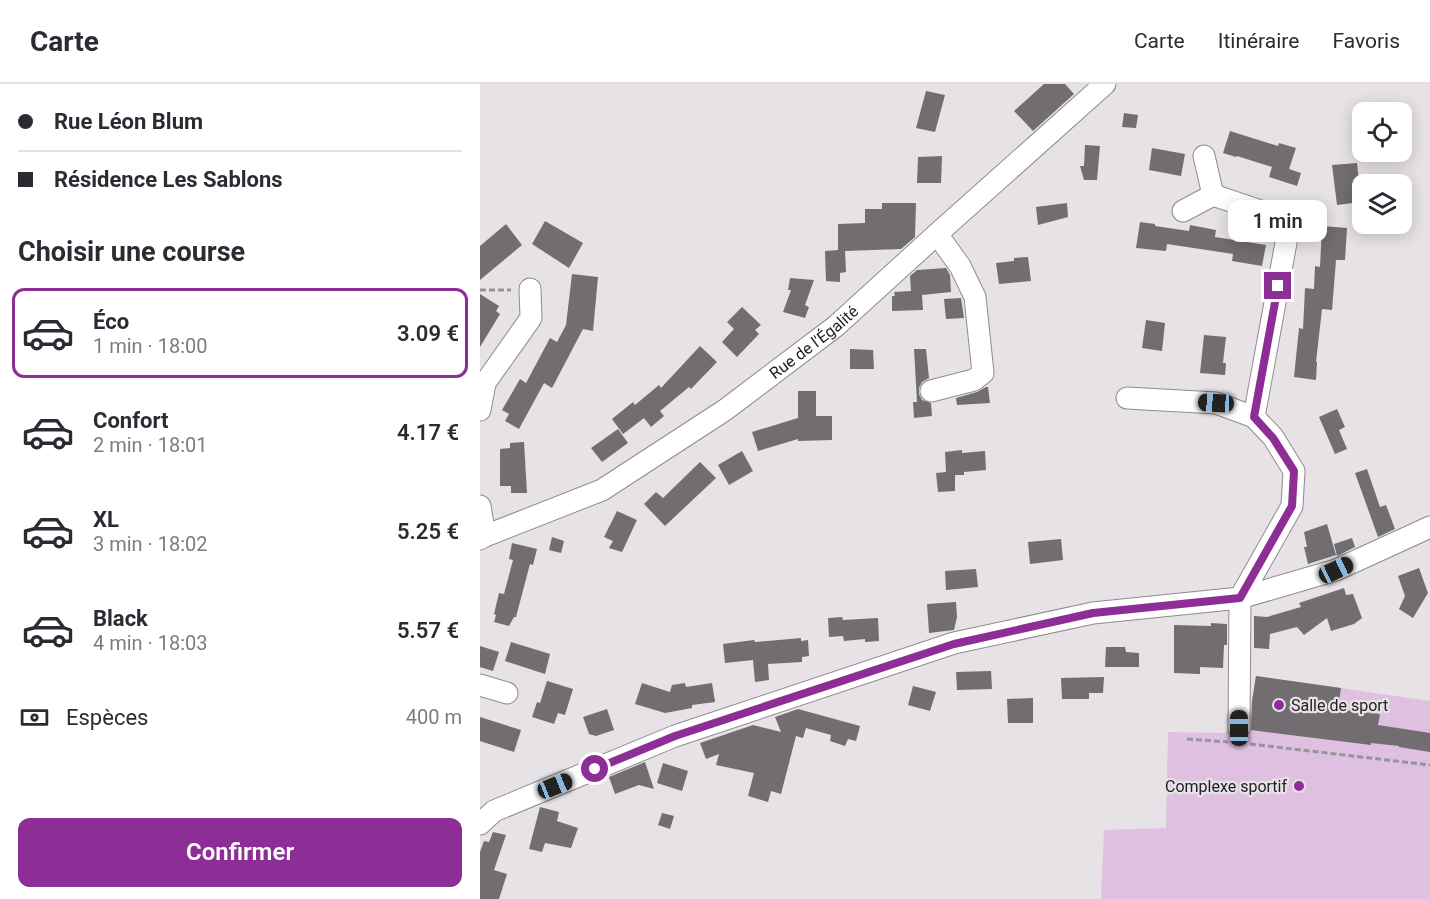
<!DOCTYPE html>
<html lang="fr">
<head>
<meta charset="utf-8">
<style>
  :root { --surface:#fff; --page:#f7f7f7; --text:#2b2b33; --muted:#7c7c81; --line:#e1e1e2; --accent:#8d2d96 }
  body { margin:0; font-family:Roboto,sans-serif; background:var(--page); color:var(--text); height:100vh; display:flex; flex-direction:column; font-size:22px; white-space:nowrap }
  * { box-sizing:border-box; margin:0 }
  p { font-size:20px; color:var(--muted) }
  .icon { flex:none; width:33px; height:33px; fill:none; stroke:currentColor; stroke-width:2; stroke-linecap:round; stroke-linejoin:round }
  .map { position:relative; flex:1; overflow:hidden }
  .side { display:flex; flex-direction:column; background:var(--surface); width:480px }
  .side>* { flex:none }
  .top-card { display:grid; align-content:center; height:132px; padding:0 18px; background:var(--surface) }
  .fabs { position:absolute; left:872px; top:18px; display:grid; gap:12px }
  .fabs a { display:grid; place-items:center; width:60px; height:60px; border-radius:12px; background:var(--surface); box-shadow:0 3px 15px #0003; font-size:30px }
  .end { position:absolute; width:27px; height:27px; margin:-14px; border:8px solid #8d2d96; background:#fff; box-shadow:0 0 0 3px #fff }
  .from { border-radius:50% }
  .bubble { position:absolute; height:42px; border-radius:12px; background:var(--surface); box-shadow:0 3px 15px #0003; font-size:20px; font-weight:600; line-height:42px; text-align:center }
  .car { position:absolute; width:18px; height:36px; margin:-18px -9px; border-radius:8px; box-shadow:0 0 4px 2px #0007; background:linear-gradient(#222 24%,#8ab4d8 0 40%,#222 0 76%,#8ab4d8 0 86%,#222 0) }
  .top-card b { display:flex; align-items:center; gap:21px; height:57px; font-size:22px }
  .top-card b+b { border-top:2px solid var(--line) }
  .top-card i { width:15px; height:15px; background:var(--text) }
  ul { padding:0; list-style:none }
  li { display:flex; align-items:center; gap:18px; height:90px; margin:0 12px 9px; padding:0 6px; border:3px solid transparent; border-radius:12px }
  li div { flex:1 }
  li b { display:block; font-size:22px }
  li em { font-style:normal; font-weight:600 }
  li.current { border-color:var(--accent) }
  li>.icon { width:54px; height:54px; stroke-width:1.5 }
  h2 { padding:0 18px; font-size:27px; line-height:72px }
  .pay { display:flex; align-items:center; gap:15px; height:66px; padding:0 18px; font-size:22px }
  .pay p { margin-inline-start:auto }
  .cta { display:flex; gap:12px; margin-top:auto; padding:12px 18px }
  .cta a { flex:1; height:69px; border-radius:12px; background:var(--accent); color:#fff; font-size:24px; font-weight:600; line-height:69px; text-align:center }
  header { display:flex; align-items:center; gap:36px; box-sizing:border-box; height:84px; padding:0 30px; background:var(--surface); border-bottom:2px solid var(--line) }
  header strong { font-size:28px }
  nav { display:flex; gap:33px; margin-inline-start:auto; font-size:21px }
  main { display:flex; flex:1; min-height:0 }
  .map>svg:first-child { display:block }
</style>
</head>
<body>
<header>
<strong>Carte</strong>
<nav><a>Carte</a><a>Itinéraire</a><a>Favoris</a></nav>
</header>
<main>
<section class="side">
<div class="top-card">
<b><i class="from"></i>Rue Léon Blum</b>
<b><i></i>Résidence Les Sablons</b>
</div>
<h2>Choisir une course</h2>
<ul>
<li class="current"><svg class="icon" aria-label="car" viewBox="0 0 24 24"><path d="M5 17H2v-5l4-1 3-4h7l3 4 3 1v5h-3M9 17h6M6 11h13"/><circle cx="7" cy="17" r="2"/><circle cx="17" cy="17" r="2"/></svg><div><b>Éco</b><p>1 min · 18:00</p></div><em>3.09 €</em></li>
<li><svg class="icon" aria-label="car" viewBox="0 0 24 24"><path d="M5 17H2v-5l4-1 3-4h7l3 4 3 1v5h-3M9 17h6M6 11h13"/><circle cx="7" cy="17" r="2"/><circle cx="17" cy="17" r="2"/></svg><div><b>Confort</b><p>2 min · 18:01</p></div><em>4.17 €</em></li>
<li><svg class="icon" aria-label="car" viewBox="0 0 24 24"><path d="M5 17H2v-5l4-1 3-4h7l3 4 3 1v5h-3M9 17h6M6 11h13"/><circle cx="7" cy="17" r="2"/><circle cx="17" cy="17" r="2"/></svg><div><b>XL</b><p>3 min · 18:02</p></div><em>5.25 €</em></li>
<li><svg class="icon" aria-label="car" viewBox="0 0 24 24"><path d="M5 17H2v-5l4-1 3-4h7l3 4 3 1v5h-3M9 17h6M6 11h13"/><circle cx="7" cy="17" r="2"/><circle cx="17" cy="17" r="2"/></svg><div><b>Black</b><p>4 min · 18:03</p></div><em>5.57 €</em></li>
</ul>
<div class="pay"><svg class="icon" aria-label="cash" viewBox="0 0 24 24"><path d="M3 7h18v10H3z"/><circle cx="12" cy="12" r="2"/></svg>Espèces<p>400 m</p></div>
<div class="cta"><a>Confirmer</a></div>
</section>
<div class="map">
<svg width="950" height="815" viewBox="0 0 950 815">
  <rect width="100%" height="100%" fill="#e6e2e6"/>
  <!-- green -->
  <path fill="#dfc0e1" d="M776 592 950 617V815H621L624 746 686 744 688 648 745 649 750 643 767 646Z"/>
  <!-- building -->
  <g fill="#716d71">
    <path d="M564 0H585L594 10 553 47 534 27Z"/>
    <path d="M446 7 465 11 455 48 436 44Z"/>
    <path d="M644 29 658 31 656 44 642 43Z"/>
    <path d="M750 47 798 62 799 59 816 64 809 85 821 89 817 102 789 93 792 83 757 72 756 73 743 69Z"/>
    <path d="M605 61 620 62 617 96H604L600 82H604Z"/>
    <path d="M672 64 705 70 701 92 669 86Z"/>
    <path d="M462 72 461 99H437L438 73Z"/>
    <path d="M877 79 881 118 857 121 852 81Z"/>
    <path d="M402 119H436L435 153 421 165 365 167 366 188 360 189V198L346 197 345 167 358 166V140L385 139V125H402Z"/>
    <path d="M587 119 588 133 558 141 556 123Z"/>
    <path d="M65 137 103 159 89 184 52 160Z"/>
    <path d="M660 138 675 140V142L709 147 710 141 736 146 735 153 786 161 782 182 752 177 753 170 687 160 686 167 656 164Z"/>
    <path d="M26 140 42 161 0 196V162Z"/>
    <path d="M842 142 867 144 865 176H856L852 226 842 225 836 278H837L836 296 814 293 819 244 823 245 825 204 834 205 835 182 840 183Z"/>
    <path d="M548 173 551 197 519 200 516 179 534 177V174Z"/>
    <path d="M466 184 470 191 471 208 442 211 443 226 412 227V212H415L414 208 431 207 430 192 437 186Z"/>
    <path d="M92 190 118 193 113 247 103 245 72 304 64 299 39 345 25 337 29 330 22 326 40 295 46 299 70 254 77 258 86 241Z"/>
    <path d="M310 194 334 196 325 221 329 223 325 234 303 228 311 206H308Z"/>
    <path d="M0 210 19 222 16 227 20 230 0 263Z"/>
    <path d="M481 214 484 234 466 235 464 215Z"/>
    <path d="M262 223 281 241 275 246 279 250 257 273 242 258 254 245 247 238Z"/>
    <path d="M666 236 685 239 682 267 662 264Z"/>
    <path d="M724 251 746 253 743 279H746L745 291 720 289Z"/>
    <path d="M220 262 237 278 211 305 209 303 180 327 184 332 171 343 164 334 143 350 132 335 153 318 155 321 179 301 181 304Z"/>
    <path d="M370 265 393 266 394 285H370Z"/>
    <path d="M434 265H446L449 294 442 298 439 304V310L442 316 451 319 452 332 434 334 433 318H437Z"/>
    <path d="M506 303H508L510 319 477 321 476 314 497 308Z"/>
    <path d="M318 307H336V332H352V356L318 357V355L278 367 272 348 318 334Z"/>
    <path d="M857 325 865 343 859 346 867 365 855 370 839 333Z"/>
    <path d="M138 345 148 359 122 378 111 364Z"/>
    <path d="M44 358 47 409H31V402H20V365L30 364V359Z"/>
    <path d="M482 366V369L505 367 506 386 484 388V391H475V407L458 408 456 389 466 388 465 368Z"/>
    <path d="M262 367 273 387 249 401 238 381Z"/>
    <path d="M220 378 236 394 185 442 164 420 176 408 183 414Z"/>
    <path d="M887 385 900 423 906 421 915 445 898 453 875 389Z"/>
    <path d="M137 427 157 436 142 468 129 464 133 457 124 453Z"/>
    <path d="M847 440 856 471 828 480 824 463H827L824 448Z"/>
    <path d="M72 453 84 457 81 469 69 466Z"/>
    <path d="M872 454 875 463 857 472 854 460Z"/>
    <path d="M581 455 583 476 550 480 548 458Z"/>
    <path d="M32 459 57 465 53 481 50 480 36 533H34L29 542 14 538 16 531 14 530 19 509 24 510 33 476 29 475Z"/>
    <path d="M939 484 948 509 933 534 919 525 925 512 918 492Z"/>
    <path d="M496 485 498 503 466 506 465 487Z"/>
    <path d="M864 504 866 511 873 510 882 534 874 540 851 547 847 534 824 551 817 543 790 550 789 565 774 564V532L787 533 821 523 819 519Z"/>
    <path d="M476 518 477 533 474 546 449 549 447 520Z"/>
    <path d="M362 533 363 536 398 534 399 557 385 558V555L364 557 363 552 349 553 348 534Z"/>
    <path d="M731 539 747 540V561H744L743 584 720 583V590L694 589V541L731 542Z"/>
    <path d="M321 554V557L328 556 329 572 322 573V578L288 580 289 596 275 598 273 576 245 579 243 560 274 556 275 558Z"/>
    <path d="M31 558 70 570 65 590 25 577Z"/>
    <path d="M0 562 19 568 13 587 0 583Z"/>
    <path d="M626 563H645L646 568 659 569V583H625Z"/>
    <path d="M511 587 512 605 477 606 476 588Z"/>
    <path d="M776 592 861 604 858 625 900 630 898 641 950 649V668L919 663V662L891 659V661L771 646 772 617Z"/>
    <path d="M624 593 623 609H609V615H582L581 594Z"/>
    <path d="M67 597 93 605 85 631 78 629 74 640 52 633 57 618 60 619Z"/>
    <path d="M162 599 190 608 192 601 205 599 206 603 232 599 235 618 212 621V624L185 629 155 620Z"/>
    <path d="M433 602 456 608 450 627 428 621Z"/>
    <path d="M553 614V639H528L527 615Z"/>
    <path d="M127 625 134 646 116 652 109 650 103 633Z"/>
    <path d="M318 625 380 642 376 657 368 655 365 662 350 657 351 651 326 644 323 654 316 652 301 710 291 707 288 718 268 712 274 689 236 681 239 670 226 675 220 659 273 641 301 648 295 633Z"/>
    <path d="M0 633 41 646 34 668 0 657Z"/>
    <path d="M165 678 174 705 159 701 135 710 129 693Z"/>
    <path d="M183 679 208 687 202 707 177 699Z"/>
    <path d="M60 723 79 728 77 737 98 744 91 764 65 759 62 768 49 765Z"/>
    <path d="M182 729 194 732 190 745 178 741Z"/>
    <path d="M13 748 26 751 14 786 27 790 19 815H0V768L4 757 9 758Z"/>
  </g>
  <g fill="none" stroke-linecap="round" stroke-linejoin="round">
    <defs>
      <g id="minor">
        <path d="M724 72 733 111 810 137 774 333 793 353 814 387 812 422 760 514 759 644"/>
        <path d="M703 127 733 111"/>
        <path d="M451 307 494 296 503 289 495 213 480 182 457 150"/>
        <path d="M647 314 736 319 774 333"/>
        <path d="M0 326 5 299 51 234 50 205"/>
        <path d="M0 422 5 452"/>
        <path id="s1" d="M0 455 5 452 122 406 245 326 356 242 457 150 625 0"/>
        <path d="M0 601 27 609"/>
        <path d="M0 740 14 727 195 652 474 559 613 529 760 514 856 486 950 443"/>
      </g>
    </defs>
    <!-- minor casing -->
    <use href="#minor" stroke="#8f8b8f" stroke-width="23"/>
    <!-- path -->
    <g stroke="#979497" stroke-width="3" stroke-dasharray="6 3" stroke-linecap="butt">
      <path d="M0 206H31"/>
      <path d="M707 655 748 658"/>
      <path d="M770 660 950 681"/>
    </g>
    <!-- minor -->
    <use href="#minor" stroke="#fff" stroke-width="21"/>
  </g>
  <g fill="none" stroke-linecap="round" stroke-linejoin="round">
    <!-- route -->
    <path stroke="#8d2d96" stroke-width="8" d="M115 685 195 652 474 560 613 529 760 514 812 422 814 387 793 354 774 333 798 202"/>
  </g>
  <!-- markers -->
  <g fill="#8d2d96" stroke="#e6e2e6" stroke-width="2">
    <circle cx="799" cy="621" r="6"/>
    <circle cx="819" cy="702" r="6"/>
  </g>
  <g text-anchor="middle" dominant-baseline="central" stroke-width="4.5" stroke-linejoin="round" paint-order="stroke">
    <!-- street labels -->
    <g font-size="16" fill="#222122" stroke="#e6e2e6">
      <text stroke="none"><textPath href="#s1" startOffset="390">Rue de l'Égalité</textPath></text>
    </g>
    <!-- poi labels -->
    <g font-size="16" fill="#222122" stroke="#e6e2e6" text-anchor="start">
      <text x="811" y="621">Salle de sport</text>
      <text x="807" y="702" text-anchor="end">Complexe sportif</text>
    </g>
  </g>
</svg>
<div class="fabs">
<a><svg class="icon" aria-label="locate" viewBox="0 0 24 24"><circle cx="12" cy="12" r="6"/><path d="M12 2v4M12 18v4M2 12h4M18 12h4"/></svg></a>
<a><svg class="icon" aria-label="layers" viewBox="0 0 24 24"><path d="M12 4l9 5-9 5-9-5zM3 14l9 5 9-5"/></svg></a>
</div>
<i class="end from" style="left:115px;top:685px"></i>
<i class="end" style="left:798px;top:202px"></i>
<div class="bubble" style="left:748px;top:116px;width:99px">1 min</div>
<i class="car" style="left:736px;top:319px;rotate:273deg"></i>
<i class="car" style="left:856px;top:486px;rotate:65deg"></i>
<i class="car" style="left:759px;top:644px;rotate:0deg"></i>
<i class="car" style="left:75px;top:702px;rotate:68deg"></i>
</div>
</main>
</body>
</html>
